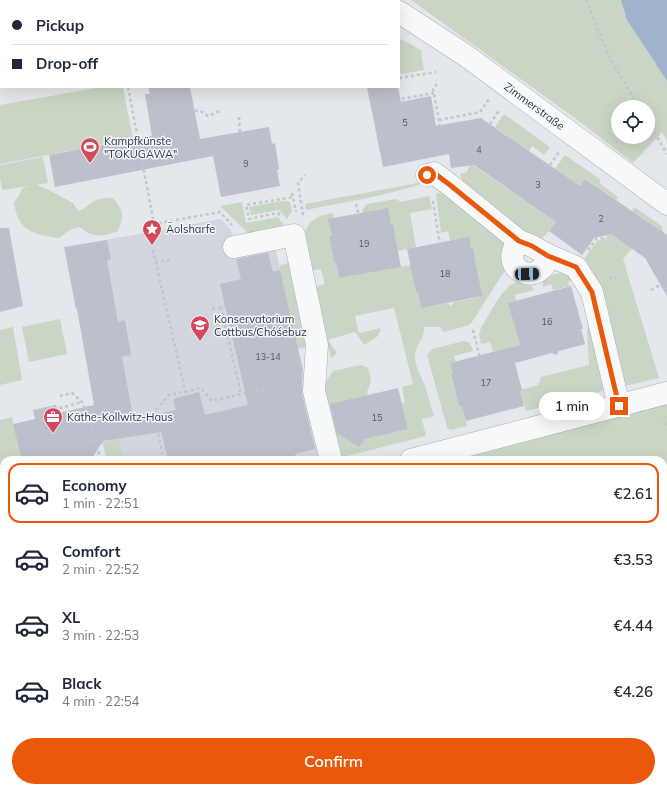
<!DOCTYPE html>
<html lang="en">
<head>
<meta charset="utf-8">
<style>
  :root { --surface:#fff; --page:#f2f2f3; --text:#1f2937; --muted:#747a83; --line:#e0e1e3; --accent:#ea580c }
  body { margin:0; font-family:Mulish,sans-serif; background:var(--page); color:var(--text); height:100vh; display:flex; flex-direction:column; font-size:15px; white-space:nowrap }
  * { box-sizing:border-box; margin:0 }
  p { font-size:13px; color:var(--muted) }
  .icon { flex:none; width:22px; height:22px; fill:none; stroke:currentColor; stroke-width:2; stroke-linecap:round; stroke-linejoin:round }
  .map { position:relative; flex:1; overflow:hidden }
  .drawer { position:absolute; left:0px; top:456px; width:667px; height:336px; display:flex; flex-direction:column; background:var(--surface); border-radius:12px 12px 0 0; box-shadow:0 4px 16px #0002 }
  .drawer>* { flex:none }
  .top-card { position:absolute; left:0px; top:0px; width:400px; height:88px; box-shadow:0 4px 16px #0002; display:grid; align-content:center; height:88px; padding:0 12px; background:var(--surface) }
  .buttons { position:absolute; left:611px; top:100px; display:grid; gap:8px }
  .buttons a { display:grid; place-items:center; width:44px; height:44px; border-radius:50%; background:var(--surface); box-shadow:0 4px 16px #0002; font-size:20px }
  .end { position:absolute; width:18px; height:18px; margin:-9px; border:5px solid #ea580c; background:#fff; box-shadow:0 0 0 2px #fff }
  .from { border-radius:50% }
  .bubble { position:absolute; height:28px; border-radius:14px; background:var(--surface); box-shadow:0 4px 16px #0002; font-size:13px; font-weight:600; line-height:28px; text-align:center }
  .car { position:absolute; width:12px; height:24px; margin:-12px -6px; border-radius:5px; box-shadow:0 0 3px 1px #0007; background:linear-gradient(#222 24%,#8ab4d8 0 40%,#222 0 76%,#8ab4d8 0 86%,#222 0) }
  .top-card b { display:flex; align-items:center; gap:14px; height:38px; font-size:15px }
  .top-card b+b { border-top:1px solid var(--line) }
  .top-card i { width:10px; height:10px; background:var(--text) }
  ul { padding:7px 0 0; list-style:none }
  li { display:flex; align-items:center; gap:12px; height:60px; margin:0 8px 6px; padding:0 4px; border:2px solid transparent; border-radius:12px }
  li div { flex:1 }
  li b { display:block; font-size:15px }
  li em { font-style:normal; font-weight:600 }
  li.on { border-color:var(--accent) }
  li>.icon { width:36px; height:36px; stroke-width:1.5 }
  .cta { display:flex; gap:8px; margin-top:auto; padding:8px 12px }
  .cta a { flex:1; height:46px; border-radius:24px; background:var(--accent); color:#fff; font-size:16px; font-weight:600; line-height:46px; text-align:center }
  .map>svg:first-child { display:block }
</style>
</head>
<body>
<div class="map">
<svg width="667" height="792" viewBox="0 0 667 792">
  <rect width="100%" height="100%" fill="#e4e7ec"/>
  <!-- built -->
  <path fill="#d2d6de" d="M221 219 231 230 237 255 275 247 324 460H123L96 305 84 244Z"/>
  <!-- green -->
  <g fill="#c9d6c5" fill-rule="evenodd">
    <path d="M411 0H621L627 20 667 81V141L662 132 633 163 576 119ZM618 107H648V137H618Z"/>
    <path d="M401 39 421 50 424 70 401 74 399 63V41Z"/>
    <path d="M102 87H123L133 139 0 164V105Z"/>
    <path d="M504 114 550 147 544 155 532 146 529 151 495 127Z"/>
    <path d="M565 155 601 180 599 183 618 197 616 200 586 179 580 186 555 169Z"/>
    <path d="M43 157 48 183 36 185 47 189 73 203 78 211C87 208 87 205 94 201 100 198 107 198 113 198 124 211 124 216 118 231 104 237 91 238 80 227L70 230 59 238C34 235 18 231 14 203L23 188 30 186 2 190 0 177V165Z"/>
    <path d="M473 165 556 222 549 231 539 241 524 231 463 182 460 174 467 172 469 166Z"/>
    <path d="M424 182V183C386 196 345 202 306 210L305 204Z"/>
    <path d="M442 192 507 241 505 270 472 322 469 325 459 328 443 332 440 327H424C425 339 415 344 415 356 415 367 421 376 425 386 428 396 431 406 434 416L422 419 426 436 339 458 322 388 333 371 361 365 368 368 371 381 367 392 368 395 356 445 362 443 365 439 408 429 402 403 405 402 402 387 413 384 394 308 355 316 359 333 381 328 378 336 364 345 355 332 328 340 337 353 331 358 314 287 325 284 321 269 309 271C305 254 297 227 318 217 322 215 328 214 333 213L334 218 329 219 332 236H329L334 262H336L339 278 411 265 416 292H418L421 308 447 303 451 306 454 302 479 297 477 281 479 280 473 248 450 241 448 231 441 233 436 194Z"/>
    <path d="M429 196 432 209 410 213 416 247 398 251 393 224 362 213 363 209 367 204 396 199 401 202Z"/>
    <path d="M281 201 290 202 292 211 287 219 279 210 251 215 249 207Z"/>
    <path d="M242 202 246 223 278 217 283 224V227L248 233 220 206Z"/>
    <path d="M634 207 662 226 665 241 657 228 632 211Z"/>
    <path d="M611 234 632 248 623 259 659 378 621 387 582 262 597 241 607 238 606 235Z"/>
    <path d="M289 263 295 277 311 346 298 349 280 270V265Z"/>
    <path d="M564 273 582 287 606 390 526 411 520 390 538 385 541 377 589 365 587 329 588 328 585 302 572 281 568 282 569 286 553 290 551 284 543 287V280L554 274Z"/>
    <path d="M514 283C522 283 530 281 534 290L515 295 516 301 511 302 514 312 511 313 520 345 493 352 490 342 481 344 479 335 481 328C490 314 500 290 514 283Z"/>
    <path d="M60 319 67 354 29 362 22 327Z"/>
    <path d="M13 327 22 380 0 385V330Z"/>
    <path d="M464 341 470 343 473 351 454 356 456 362 450 363 453 374 451 375 459 406H462L467 426 450 430 447 427 427 355 432 349Z"/>
    <path d="M667 402V651L663 652V460H446Z"/>
    <path d="M12 417 22 460H4V505L0 484V420Z"/>
    <path d="M119 438 123 460H107L102 442Z"/>
    <path d="M0 674 4 685V788H32L33 792H0Z"/>
  </g>
  <!-- water -->
  <path fill="#9fb4cc" d="M621 0H667V81L627 20Z"/>
  <!-- building -->
  <g fill="#bbc0ca">
    <path d="M148 87H190L200 139 269 127 272 144 275 143 279 169 277 170 280 186 221 197 213 156 55 187 49 155 152 136 145 94H150Z"/>
    <path d="M367 87H398L401 102 431 96 436 126 481 118 580 186 585 179 667 235V296L645 258 611 234 594 238 582 255 549 231 556 222 474 165 451 168 449 154 383 167Z"/>
    <path d="M388 208 391 224H393L401 267 339 278 336 262H334L329 236H332L328 219Z"/>
    <path d="M0 228H9L23 306 0 312Z"/>
    <path d="M469 237 471 248H473L482 296 421 308 418 292H416L407 249Z"/>
    <path d="M107 240 111 259 107 260 118 322 125 320 131 355 122 357 133 416 138 415V418L176 410 173 399 199 392 205 415 248 405 220 284 241 279 236 259 268 253 273 272 280 270 303 371 302 372V394L315 449 295 454 297 460H168L161 432 103 441 91 460H22L13 424 35 419 33 410 56 405 58 413 94 405 77 309H76L64 247Z"/>
    <path d="M571 286 583 329H581L585 344 559 351 556 355 552 353 515 363 522 390H520L524 406 466 421 462 406H459L451 374H453L450 363 520 345 508 303Z"/>
    <path d="M398 388 408 429 365 439 359 447 337 433 330 404Z"/>
  </g>
  <g fill="none" stroke-linecap="round" stroke-linejoin="round">
    <defs>
      <g id="minor">
        <path d="M380 0 382 1"/>
        <path id="s1" d="M399 12 465 55 667 204"/>
        <path d="M427 175 434 173 450 185 519 241"/>
        <path d="M519 241 532 246 548 255C542 287 504 273 514 249 515 247 517 244 519 241Z"/>
        <path d="M234 247 294 235 317 345 314 391 331 460"/>
        <path d="M548 255 576 267 592 292 619 406"/>
        <path d="M411 460 667 393"/>
        <path d="M0 563 4 561"/>
        <path d="M0 595 4 606"/>
        <path d="M663 721 667 738"/>
        <path d="M56 788 57 792"/>
        <path d="M410 788V792"/>
        <path d="M112 792 131 788"/>
      </g>
    </defs>
    <!-- minor casing -->
    <use href="#minor" stroke="#a9aeb7" stroke-width="23"/>
    <!-- path -->
    <g stroke="#c2c5cb" stroke-width="2.5" stroke-dasharray="3 3" stroke-linecap="butt">
      <path d="M222 0V1"/>
      <path d="M586 0 609 56 639 107"/>
      <path d="M330 1V0"/>
      <path d="M399 78 436 72"/>
      <path d="M437 84 433 89 442 136"/>
      <path d="M128 87 154 224 220 212 232 225"/>
      <path d="M402 104 401 99 434 93"/>
      <path d="M195 111 199 110 208 116 222 110"/>
      <path d="M239 117 240 135"/>
      <path d="M439 120 480 112 489 99"/>
      <path d="M648 122 667 154"/>
      <path d="M490 124 500 109"/>
      <path d="M550 165 559 152"/>
      <path d="M292 193 296 212"/>
      <path d="M433 201 440 245"/>
      <path d="M356 204 359 216"/>
      <path d="M280 215 278 213 249 219 246 205 293 197"/>
      <path d="M303 215 298 183 305 175"/>
      <path d="M153 250 186 395"/>
      <path d="M588 250 596 239 603 238V236"/>
      <path d="M155 262 170 260"/>
      <path d="M609 278H616"/>
      <path d="M651 290 660 285"/>
      <path d="M221 307 241 394"/>
      <path d="M212 309 225 306"/>
      <path d="M473 330 480 358"/>
      <path d="M60 396 72 393 82 402 88 416 101 460"/>
      <path d="M154 415V412L169 395 201 388 212 401 268 388"/>
      <path d="M47 416 46 412 82 402"/>
      <path d="M664 416 667 425"/>
      <path d="M157 428 164 460"/>
      <path d="M273 459V460"/>
      <path d="M661 460 667 458"/>
      <path d="M663 583 667 580"/>
      <path d="M0 763 4 762"/>
    </g>
    <!-- minor -->
    <use href="#minor" stroke="#f7f8fa" stroke-width="22"/>
  </g>
  <g fill="none" stroke-linecap="round" stroke-linejoin="round">
    <!-- route -->
    <path stroke="#ea580c" stroke-width="5" d="M427 175 434 173 450 185 519 241 532 246 548 256 576 267 592 292 619 406"/>
  </g>
  <!-- icons -->
  <defs>
    <symbol id="stadium-pin" viewBox="-11 -11 22 30"><path d="M0 17L-7.5 6A9.5 9.5 0 1 1 7.5 6Z" fill="#d1495b" stroke="#f4f6f9"/><path d="M0-5a6.5 5 0 1 0 0 10a6.5 5 0 1 0 0-10ZM-3.5-1.8h7v3.6h-7Z" fill="#fff"/></symbol>
    <symbol id="sight-pin" viewBox="-11 -11 22 30"><path d="M0 17L-7.5 6A9.5 9.5 0 1 1 7.5 6Z" fill="#d1495b" stroke="#f4f6f9"/><path d="M0-6L1.8-2.2L6-1.7L2.9 1.2L3.7 5.4L0 3.3L-3.7 5.4L-2.9 1.2L-6-1.7L-1.8-2.2Z" fill="#fff"/></symbol>
    <symbol id="school-pin" viewBox="-11 -11 22 30"><path d="M0 17L-7.5 6A9.5 9.5 0 1 1 7.5 6Z" fill="#d1495b" stroke="#f4f6f9"/><path d="M0-5L7-2L0 1L-7-2ZM-4 1L0 2.5L4 1V4Q0 6-4 4Z" fill="#fff"/></symbol>
    <symbol id="office-pin" viewBox="-11 -11 22 30"><path d="M0 17L-7.5 6A9.5 9.5 0 1 1 7.5 6Z" fill="#d1495b" stroke="#f4f6f9"/><path d="M-6-3h4V-5.5h4V-3h4V5H-6ZM-1-4.5V-3h2v-1.5ZM-6 0V1H6V0Z" fill="#fff"/></symbol>
  </defs>
  <g fill-rule="evenodd">
    <use href="#stadium-pin" x="79" y="136" width="22" height="30"/>
    <use href="#sight-pin" x="141" y="218" width="22" height="30"/>
    <use href="#school-pin" x="189" y="314" width="22" height="30"/>
    <use href="#office-pin" x="42" y="406" width="22" height="30"/>
  </g>
  <g text-anchor="middle" dominant-baseline="central" stroke-width="3" stroke-linejoin="round" paint-order="stroke">
    <!-- number labels -->
    <g font-size="9" fill="#4f5766">
      <text x="405" y="122">5</text>
      <text x="479" y="149">4</text>
      <text x="246" y="163">9</text>
      <text x="538" y="184">3</text>
      <text x="601" y="218">2</text>
      <text x="364" y="243">19</text>
      <text x="445" y="273">18</text>
      <text x="547" y="321">16</text>
      <text x="268" y="356">13-14</text>
      <text x="486" y="382">17</text>
      <text x="377" y="417">15</text>
    </g>
    <!-- street labels -->
    <g font-size="11" fill="#2b3445" stroke="#f4f6f9">
      <text stroke="none"><textPath href="#s1" startOffset="165">Zimmerstraße</textPath></text>
    </g>
    <!-- poi labels -->
    <g font-size="11" fill="#2b3445" stroke="#f4f6f9" text-anchor="start">
      <text x="104" y="141">Kampfkünste<tspan x="104" dy="13">"TOKUGAWA"</tspan></text>
      <text x="166" y="229">Äolsharfe</text>
      <text x="214" y="319">Konservatorium<tspan x="214" dy="13">Cottbus/Chóśebuz</tspan></text>
      <text x="67" y="417">Käthe-Kollwitz-Haus</text>
    </g>
  </g>
</svg>
<div class="buttons">
<a><svg class="icon" aria-label="locate" viewBox="0 0 24 24"><circle cx="12" cy="12" r="6"/><path d="M12 2v4M12 18v4M2 12h4M18 12h4"/></svg></a>
</div>
<i class="end from" style="left:427px;top:175px"></i>
<i class="end" style="left:619px;top:406px"></i>
<div class="bubble" style="left:539px;top:392px;width:66px">1 min</div>
<i class="car" style="left:527px;top:274px;rotate:88deg"></i>
<div class="top-card">
<b><i class="from"></i>Pickup</b>
<b><i></i>Drop-off</b>
</div>
<section class="drawer">
<ul>
<li class="on"><svg class="icon" aria-label="car" viewBox="0 0 24 24"><path d="M5 17H2v-5l4-1 3-4h7l3 4 3 1v5h-3M9 17h6M6 11h13"/><circle cx="7" cy="17" r="2"/><circle cx="17" cy="17" r="2"/></svg><div><b>Economy</b><p>1 min · 22:51</p></div><em>€2.61</em></li>
<li><svg class="icon" aria-label="car" viewBox="0 0 24 24"><path d="M5 17H2v-5l4-1 3-4h7l3 4 3 1v5h-3M9 17h6M6 11h13"/><circle cx="7" cy="17" r="2"/><circle cx="17" cy="17" r="2"/></svg><div><b>Comfort</b><p>2 min · 22:52</p></div><em>€3.53</em></li>
<li><svg class="icon" aria-label="car" viewBox="0 0 24 24"><path d="M5 17H2v-5l4-1 3-4h7l3 4 3 1v5h-3M9 17h6M6 11h13"/><circle cx="7" cy="17" r="2"/><circle cx="17" cy="17" r="2"/></svg><div><b>XL</b><p>3 min · 22:53</p></div><em>€4.44</em></li>
<li><svg class="icon" aria-label="car" viewBox="0 0 24 24"><path d="M5 17H2v-5l4-1 3-4h7l3 4 3 1v5h-3M9 17h6M6 11h13"/><circle cx="7" cy="17" r="2"/><circle cx="17" cy="17" r="2"/></svg><div><b>Black</b><p>4 min · 22:54</p></div><em>€4.26</em></li>
</ul>
<div class="cta"><a>Confirm</a></div>
</section>
</div>
</body>
</html>
